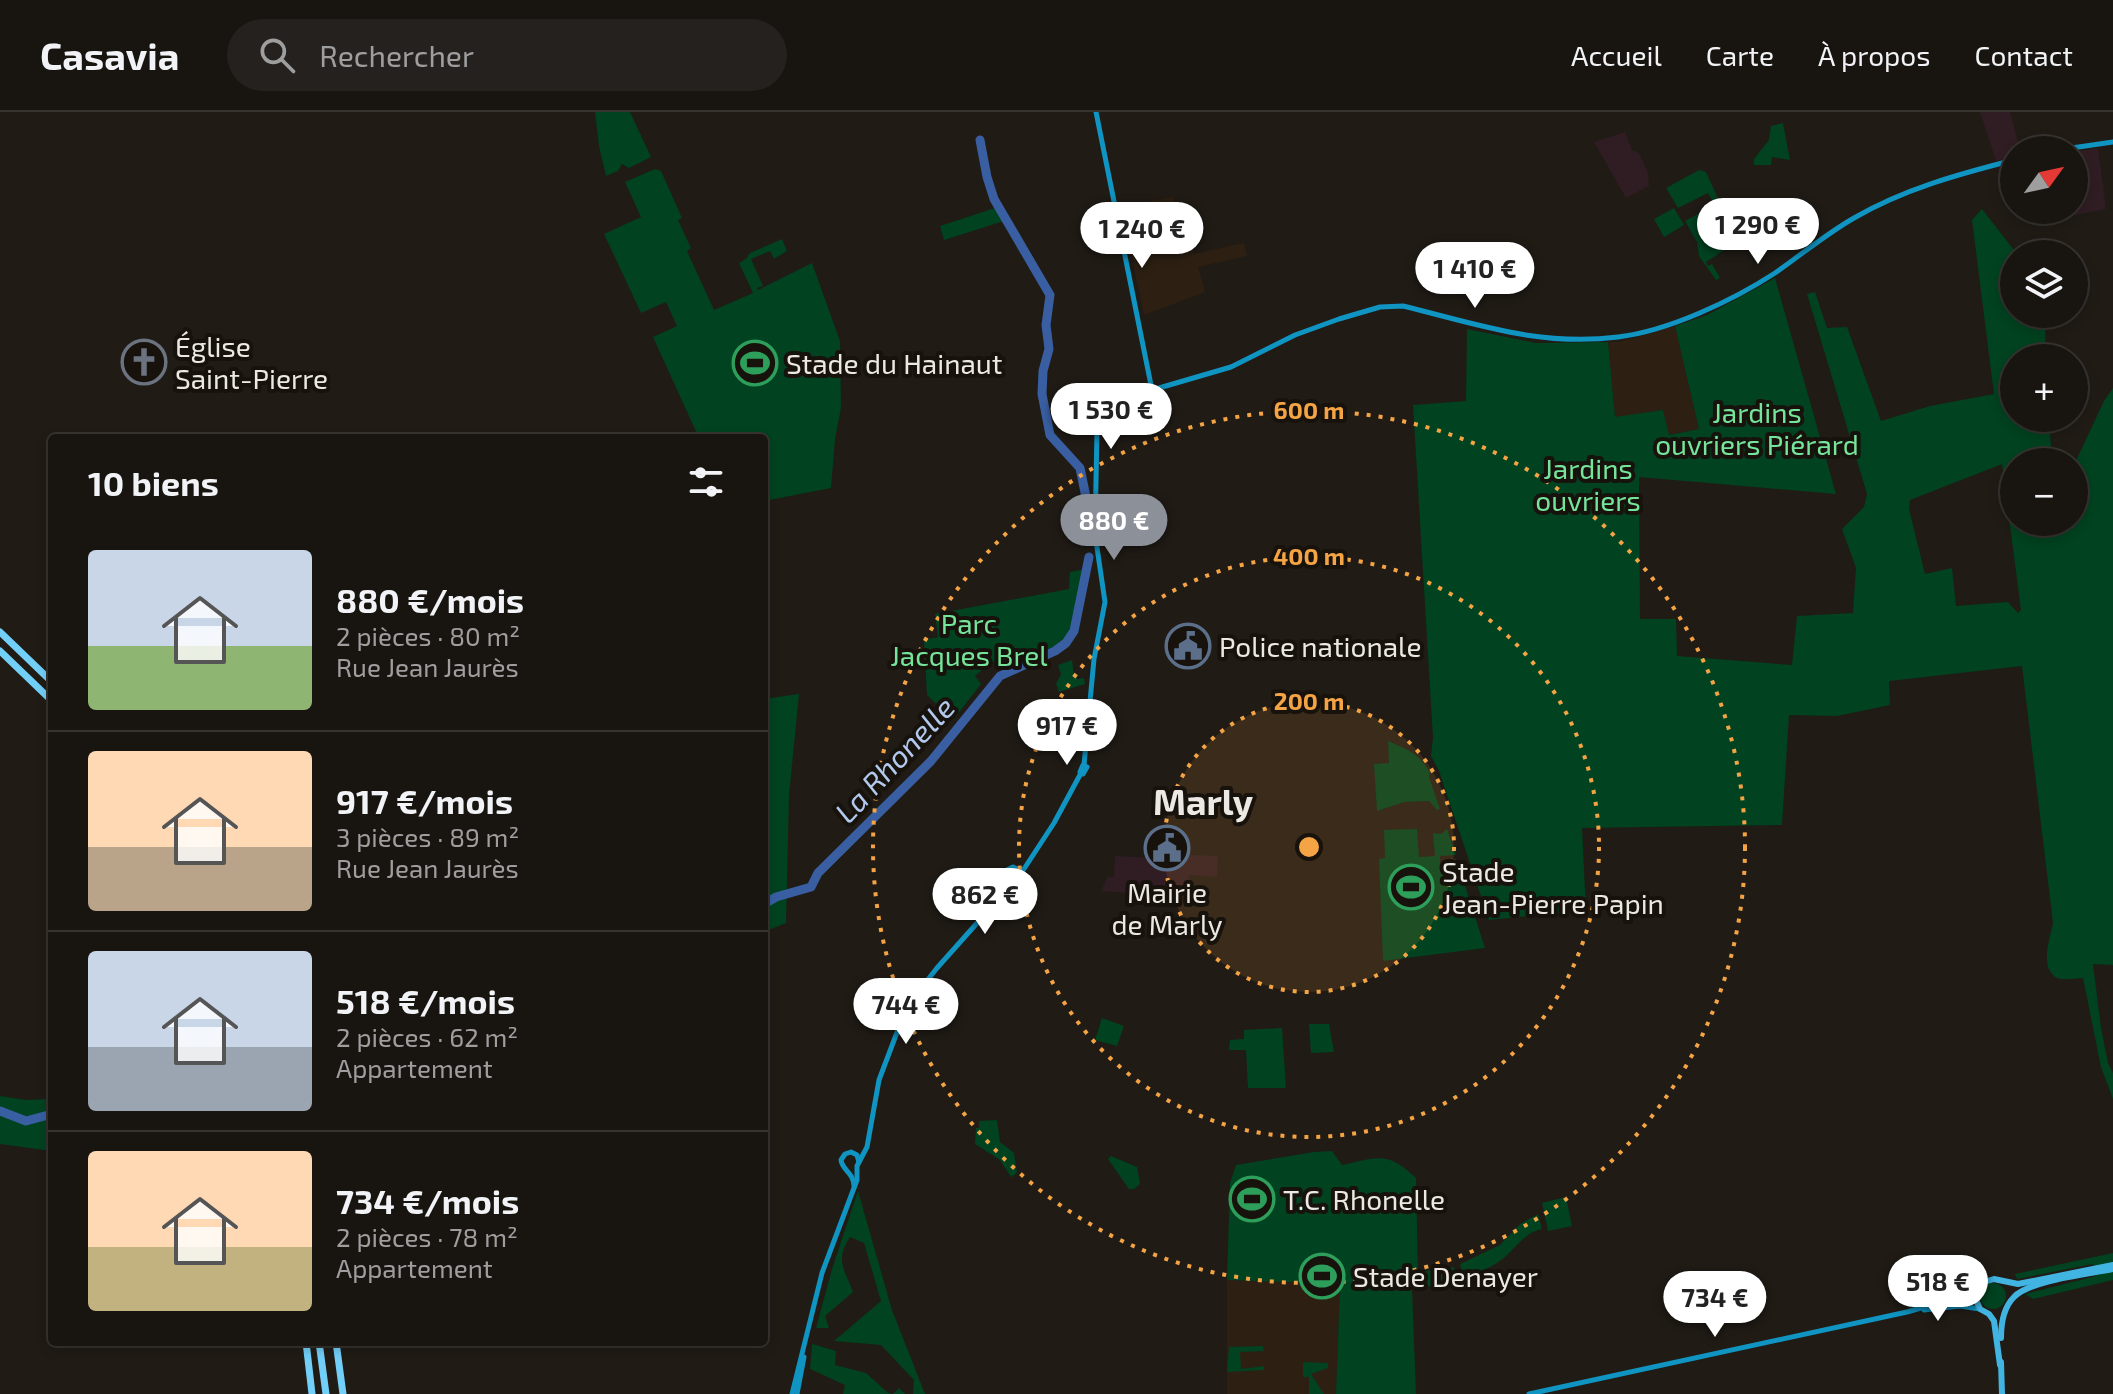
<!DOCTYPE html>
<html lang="fr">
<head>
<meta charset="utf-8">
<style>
	:root { --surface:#181410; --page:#25211e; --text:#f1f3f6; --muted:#9f9e9f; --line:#363330; --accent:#8c9099 }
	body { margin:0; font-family:"Exo 2",sans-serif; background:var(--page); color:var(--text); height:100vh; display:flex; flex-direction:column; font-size:30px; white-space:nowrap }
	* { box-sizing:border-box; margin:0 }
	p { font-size:26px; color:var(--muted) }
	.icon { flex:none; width:44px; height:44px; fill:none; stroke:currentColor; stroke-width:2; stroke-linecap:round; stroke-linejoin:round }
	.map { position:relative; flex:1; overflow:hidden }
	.sheet { position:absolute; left:48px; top:322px; width:720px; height:912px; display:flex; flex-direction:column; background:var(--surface); border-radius:8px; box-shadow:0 4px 12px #0003,0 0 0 2px var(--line) }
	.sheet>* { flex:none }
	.needle { width:52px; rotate:57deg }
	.fabs { position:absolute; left:2000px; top:24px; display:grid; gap:16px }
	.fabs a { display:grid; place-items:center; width:88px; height:88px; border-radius:50%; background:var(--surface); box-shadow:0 4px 12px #0003,0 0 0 2px var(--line); font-size:40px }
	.price { position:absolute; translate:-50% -68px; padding:0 18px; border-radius:28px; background:#fff; color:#222; font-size:26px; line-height:52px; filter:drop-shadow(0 2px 4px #0008) }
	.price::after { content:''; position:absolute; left:50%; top:48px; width:24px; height:18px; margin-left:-12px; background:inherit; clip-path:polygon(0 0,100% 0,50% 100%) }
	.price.selected { background:var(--accent); color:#fff }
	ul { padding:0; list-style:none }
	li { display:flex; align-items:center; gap:24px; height:200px; padding:0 40px }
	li+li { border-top:2px solid var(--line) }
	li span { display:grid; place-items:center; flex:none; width:224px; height:160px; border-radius:8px; color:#555 }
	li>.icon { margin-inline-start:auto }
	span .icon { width:96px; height:96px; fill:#fffc; stroke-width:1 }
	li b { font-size:34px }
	h2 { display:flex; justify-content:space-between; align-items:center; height:96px; padding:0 40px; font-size:34px }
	header { display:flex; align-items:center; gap:48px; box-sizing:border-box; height:112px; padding:0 40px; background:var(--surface); border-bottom:2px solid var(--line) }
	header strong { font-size:38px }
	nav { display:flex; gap:44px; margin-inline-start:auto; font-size:28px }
	.search { width:560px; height:72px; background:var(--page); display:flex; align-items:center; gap:20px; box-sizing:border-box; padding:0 28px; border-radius:44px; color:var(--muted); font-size:30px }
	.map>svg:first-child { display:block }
	.commercial { fill:#2d2013 }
	.education { fill:#2f1d23 }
	.green { fill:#014220; fill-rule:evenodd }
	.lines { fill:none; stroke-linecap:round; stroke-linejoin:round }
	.river { stroke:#395fa2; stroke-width:9 }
	.secondary { stroke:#1094c1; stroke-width:5 }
	.primary { stroke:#42b4e2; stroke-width:6 }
	.highway { stroke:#72cff8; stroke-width:7 }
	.ring { fill:none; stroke:#f4a444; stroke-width:4; stroke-dasharray:4 8 }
	.labels { text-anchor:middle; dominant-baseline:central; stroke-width:8; stroke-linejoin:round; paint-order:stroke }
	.poi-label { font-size:28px; fill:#ece9e4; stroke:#17120c; text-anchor:start }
	.park-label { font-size:28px; fill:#76e59c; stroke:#17120c }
	.water-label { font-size:30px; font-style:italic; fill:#b2c8ed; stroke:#17120c }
	.district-label { font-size:36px; font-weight:bold; fill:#ece9e4; stroke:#17120c }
	.centre { fill:#f4a444; stroke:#17120c; stroke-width:4 }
	.ring-label { font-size:24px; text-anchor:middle; font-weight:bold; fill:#f4a444; stroke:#17120c; stroke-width:8; stroke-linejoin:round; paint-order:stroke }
</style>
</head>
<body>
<header>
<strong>Casavia</strong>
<div class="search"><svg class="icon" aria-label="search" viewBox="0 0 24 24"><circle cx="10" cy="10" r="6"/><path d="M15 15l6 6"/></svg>Rechercher</div>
<nav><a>Accueil</a><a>Carte</a><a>À propos</a><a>Contact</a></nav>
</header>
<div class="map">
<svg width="2113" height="1282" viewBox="0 0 2113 1282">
	<rect width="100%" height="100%" fill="#201b15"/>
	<g class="commercial">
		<path d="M1173 85 1176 95 1184 93 1194 142 1244 131 1247 144 1198 155 1205 180 1144 203 1127 122 1157 114 1150 89Z"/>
		<path d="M1675 214 1699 317 1668 323 1663 298 1615 306 1608 230H1619Z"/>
		<path d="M1227 1168 1340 1172 1336 1282H1227Z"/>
	</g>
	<g class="education">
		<path d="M1980 0H2010L2020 38H2014V45L1996 49Z"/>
		<path d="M1625 20 1632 38 1639 41 1648 61 1649 74 1626 86 1594 30Z"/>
		<path d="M2098 36 2106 97 2049 108 2041 98H2074V40Z"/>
		<path d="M1177 742 1218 744 1217 765 1189 763 1188 786 1101 779 1108 765H1114L1115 744 1177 747Z"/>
	</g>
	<g class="green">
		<path d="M595 0H630L651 45 629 56 622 52 618 59 606 64 599 34Z"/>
		<path d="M1783 11 1790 48 1772 45 1771 53H1754V47L1769 28 1771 14Z"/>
		<path d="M655 57 661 59 682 106 678 108 691 136 687 139 714 198 753 181 739 151 746 147 750 141 782 127 787 139 774 147 770 139 751 147 763 174 757 176 758 178 812 151 840 229 841 296 835 327 831 376 764 389V326H699L653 225 677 214 666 190 641 201 604 122 641 105 625 70Z"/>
		<path d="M1699 58 1706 60 1729 111 1715 102 1710 103 1706 95 1713 90 1708 81 1678 96 1666 76Z"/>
		<path d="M995 96 1004 109 944 128 940 114Z"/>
		<path d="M1674 96 1684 113 1664 125 1654 107Z"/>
		<path d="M1982 97 2017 142H2014V202H2046L2045 246H2014V306H2049L2052 350H2014V410H2074V353L2104 289 2113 276V853L2093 852 2101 916 2108 951 2113 961V987L2101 955 2083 866C2075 866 2064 869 2057 866 2039 856 2050 826 2053 811L2022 554 1889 569 1890 593 1837 604 1789 603 1782 713 1582 716 1586 798 1489 808 1439 659 1431 644 1433 626 1413 293 1466 289 1467 217 1536 231 1608 230 1615 305 1663 298 1669 323 1699 317 1675 214 1707 203 1775 166 1836 382 1639 365 1640 507H1676L1677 544 1792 553 1797 504 1853 501 1856 456 1842 417 1864 395 1867 382 1807 182 1815 180 1827 216 1847 215 1881 309 1930 294 1994 282 1972 108ZM2002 352 2021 498 2018 501 2008 490 1956 494 1952 456 1925 462 1909 397 1910 388Z"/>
		<path d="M1703 99 1722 132 1726 130 1729 135 1706 150 1708 154 1712 152 1720 166 1716 168 1699 144 1697 130 1685 109Z"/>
		<path d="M1085 457C1078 488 1075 545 1031 545 1025 545 1018 542 1012 542 997 544 986 555 975 564L981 572 953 608 927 583 924 528 938 525 935 502 1069 477 1070 460Z"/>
		<path d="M1072 548 1074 564 1078 567 1084 566 1085 572 1059 580 1056 572 1061 562 1058 553Z"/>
		<path d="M799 582 789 683 786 811 764 820V637L770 598H766L764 587Z"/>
		<path d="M1388 629C1407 637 1420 642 1430 661L1429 665 1440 697 1437 698 1429 689 1404 690 1377 699 1374 652 1389 651Z"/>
		<path d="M1417 717 1419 745 1435 744 1433 721 1441 722 1447 717 1456 743 1440 744V752L1458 751 1485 836 1383 849 1379 747 1385 746 1384 718Z"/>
		<path d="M1102 906 1124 914 1117 934 1095 928Z"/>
		<path d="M1309 912H1329L1334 940 1311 941Z"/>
		<path d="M1282 916 1286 976H1248L1246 938H1229L1230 928 1244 927V918Z"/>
		<path d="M46 951H52V1039L0 1032V984L26 988 49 987Z"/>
		<path d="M997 1008 1000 1030 1014 1041 1017 1061 1011 1065 1000 1048 975 1032 976 1016H979V1009Z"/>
		<path d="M1332 1039 1342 1053C1378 1045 1388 1039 1416 1066L1418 1160 1454 1155 1457 1168 1418 1177 1412 1176 1416 1282H1336L1340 1172 1227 1168 1230 1071 1236 1053 1314 1040Z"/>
		<path d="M1111 1044 1137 1055 1140 1072 1134 1077H1129L1108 1047Z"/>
		<path d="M858 1079 892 1198 925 1282H913L914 1268 881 1233 834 1229 881 1189 864 1131 850 1125C835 1148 844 1156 853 1180L825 1204 829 1216H816L832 1157Z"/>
		<path d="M1566 1085 1572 1114 1548 1119 1542 1091Z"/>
		<path d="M1538 1102 1542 1117C1523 1121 1515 1138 1500 1149 1489 1157 1476 1161 1463 1165L1460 1152 1500 1133 1520 1112Z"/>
		<path d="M2113 1141V1168L2033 1187 2025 1182 2096 1164 2093 1152 2017 1167 2015 1162Z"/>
		<circle cx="1993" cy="1184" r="13"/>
		<path d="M812 1232 836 1239 835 1253 866 1261 888 1281 893 1282 899 1276 905 1282H843L845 1273 810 1257Z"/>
		<path d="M1263 1234 1264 1239 1240 1240 1241 1257 1264 1254V1258L1227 1260 1229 1235Z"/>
		<path d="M1303 1250 1328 1251V1256L1311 1262 1324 1282H1309V1265H1303Z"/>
	</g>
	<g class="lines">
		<g class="river">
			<path d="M980 28 987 65 994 87 1050 183 1046 213 1049 237 1043 259 1042 282 1050 323 1080 356 1087 390"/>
			<path d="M764 792 776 785 811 775 818 761 931 649 1000 564 1055 539 1066 531 1074 519 1089 445"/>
			<path d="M0 999 26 1009 52 1002"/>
		</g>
		<g class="secondary">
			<path d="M1096 0 1152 278"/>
			<path d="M2058 38 2113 30"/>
			<path d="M1083 653 1087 655 1083 662 1080 660Z"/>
			<path d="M1084 653 1094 547 1105 490 1095 422 1097 318 1101 309 1115 295 1135 283 1231 255 1295 223 1339 207 1380 195 1403 194C1477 212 1540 235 1618 225 1668 219 1732 189 1775 161 1801 143 1826 122 1854 106 1904 77 1959 62 2014 48"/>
			<path d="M1022 760 1054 711 1081 661"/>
			<path d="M854 1074C854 1061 842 1058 841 1048L845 1042 851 1040 857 1043 859 1050"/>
			<path d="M1924 1198 1960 1194 1980 1197"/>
			<path d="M792 1282 822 1161 857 1068V1054L867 1035 879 968 907 894 937 856 1011 773 1020 767 1021 759 1013 755 1007 758 1006 763 1008 768 1014 771"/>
			<path d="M797 1282 804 1245"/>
			<path d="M1529 1282 1907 1200 1963 1184 1977 1177"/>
		</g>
		<g class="primary">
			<path d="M2001 1226C2001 1211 2003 1196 2014 1185 2030 1168 2090 1162 2113 1157"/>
			<path d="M2001 1250 2002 1282"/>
			<path d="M2000 1253 1994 1209 1989 1202 1980 1197 1976 1188V1179L1981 1171 1994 1167 2018 1172 2113 1153"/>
		</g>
		<g class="highway">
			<path d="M0 520 52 570"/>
			<path d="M0 539 52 589"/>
			<path d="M306 1230 312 1282"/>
			<path d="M319 1230 326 1282"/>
			<path d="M336 1230 343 1282"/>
		</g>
	</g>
	<circle cx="1309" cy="735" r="145" fill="#f4a444" fill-opacity=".12"/>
	<g class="ring">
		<circle cx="1309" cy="735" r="145"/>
		<circle cx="1309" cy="735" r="290"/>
		<circle cx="1309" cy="735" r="436"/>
	</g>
	<defs>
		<g id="church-ring" transform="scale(2.3)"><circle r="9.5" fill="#17120c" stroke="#6b7280" stroke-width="1.5"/><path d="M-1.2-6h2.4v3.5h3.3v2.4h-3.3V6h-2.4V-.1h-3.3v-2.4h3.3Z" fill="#6b7280"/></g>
		<g id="stadium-ring" transform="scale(2.3)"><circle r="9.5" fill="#17120c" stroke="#2e9e5b" stroke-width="1.5"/><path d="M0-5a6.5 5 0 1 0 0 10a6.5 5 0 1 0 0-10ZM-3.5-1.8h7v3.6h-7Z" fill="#2e9e5b"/></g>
		<g id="civic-ring" transform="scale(2.3)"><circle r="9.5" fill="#17120c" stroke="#5c6f8a" stroke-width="1.5"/><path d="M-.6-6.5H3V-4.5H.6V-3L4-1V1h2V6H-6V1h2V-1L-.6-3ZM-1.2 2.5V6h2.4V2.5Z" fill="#5c6f8a"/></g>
	</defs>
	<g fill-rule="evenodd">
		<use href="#church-ring" x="144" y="250"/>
		<use href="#stadium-ring" x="755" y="251"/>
		<use href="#civic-ring" x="1188" y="534"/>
		<use href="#civic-ring" x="1167" y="736"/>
		<use href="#stadium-ring" x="1411" y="775"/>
		<use href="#stadium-ring" x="1252" y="1087"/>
		<use href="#stadium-ring" x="1322" y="1164"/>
	</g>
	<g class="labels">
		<g class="poi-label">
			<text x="175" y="234">Église<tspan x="175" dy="32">Saint-Pierre</tspan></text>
			<text x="786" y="251">Stade du Hainaut</text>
			<text x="1219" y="534">Police nationale</text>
			<text x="1442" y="759">Stade<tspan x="1442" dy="32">Jean-Pierre Papin</tspan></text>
			<text x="1167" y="780" text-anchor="middle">Mairie<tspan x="1167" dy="32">de Marly</tspan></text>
			<text x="1283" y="1087">T.C. Rhonelle</text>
			<text x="1353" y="1164">Stade Denayer</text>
		</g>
		<g class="park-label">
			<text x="1757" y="300">Jardins<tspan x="1757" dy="32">ouvriers Piérard</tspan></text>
			<text x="1588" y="356">Jardins<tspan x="1588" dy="32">ouvriers</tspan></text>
			<text x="969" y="511">Parc<tspan x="969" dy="32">Jacques Brel</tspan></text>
		</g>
		<g class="water-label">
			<text transform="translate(894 647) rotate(-47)">La Rhonelle</text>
		</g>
		<g class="district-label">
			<text x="1203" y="688">Marly</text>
		</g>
	</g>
	<circle cx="1309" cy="735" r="12" class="centre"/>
	<g class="ring-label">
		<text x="1309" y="307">600 m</text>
		<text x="1309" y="453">400 m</text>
		<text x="1309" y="598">200 m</text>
	</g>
</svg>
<div class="fabs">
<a><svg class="needle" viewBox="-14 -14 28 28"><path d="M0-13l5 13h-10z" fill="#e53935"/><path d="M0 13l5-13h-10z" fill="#9f9e9f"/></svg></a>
<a><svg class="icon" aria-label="layers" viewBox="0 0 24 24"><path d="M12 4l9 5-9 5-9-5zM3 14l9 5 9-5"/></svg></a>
<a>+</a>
<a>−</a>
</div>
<b class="price" style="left:1758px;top:154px">1 290 €</b>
<b class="price" style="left:1142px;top:158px">1 240 €</b>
<b class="price" style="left:1475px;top:198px">1 410 €</b>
<b class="price" style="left:1111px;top:339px">1 530 €</b>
<b class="price selected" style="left:1114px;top:450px">880 €</b>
<b class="price" style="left:1067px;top:655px">917 €</b>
<b class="price" style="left:985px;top:824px">862 €</b>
<b class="price" style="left:906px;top:934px">744 €</b>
<b class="price" style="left:1938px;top:1211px">518 €</b>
<b class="price" style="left:1715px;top:1227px">734 €</b>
<section class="sheet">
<h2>10 biens<svg class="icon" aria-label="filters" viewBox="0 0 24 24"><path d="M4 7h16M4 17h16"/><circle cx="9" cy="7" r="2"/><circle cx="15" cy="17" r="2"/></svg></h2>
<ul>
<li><span style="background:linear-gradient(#c9d6e8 60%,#8fb573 0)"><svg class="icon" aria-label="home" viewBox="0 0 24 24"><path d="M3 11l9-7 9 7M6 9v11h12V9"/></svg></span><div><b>880 €/mois</b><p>2 pièces · 80 m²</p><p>Rue Jean Jaurès</p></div></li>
<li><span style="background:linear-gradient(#ffd9b3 60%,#b9a48a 0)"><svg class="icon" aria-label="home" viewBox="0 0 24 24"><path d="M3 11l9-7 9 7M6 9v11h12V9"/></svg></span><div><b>917 €/mois</b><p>3 pièces · 89 m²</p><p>Rue Jean Jaurès</p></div></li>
<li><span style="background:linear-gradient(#c9d6e8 60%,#9aa5b1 0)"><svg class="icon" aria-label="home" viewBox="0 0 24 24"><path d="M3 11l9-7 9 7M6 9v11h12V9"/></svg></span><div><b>518 €/mois</b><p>2 pièces · 62 m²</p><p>Appartement</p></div></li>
<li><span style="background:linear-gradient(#ffd9b3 60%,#c2b280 0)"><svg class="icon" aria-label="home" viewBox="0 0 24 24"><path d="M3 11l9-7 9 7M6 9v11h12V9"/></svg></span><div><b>734 €/mois</b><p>2 pièces · 78 m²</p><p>Appartement</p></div></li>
</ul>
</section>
</div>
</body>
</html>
